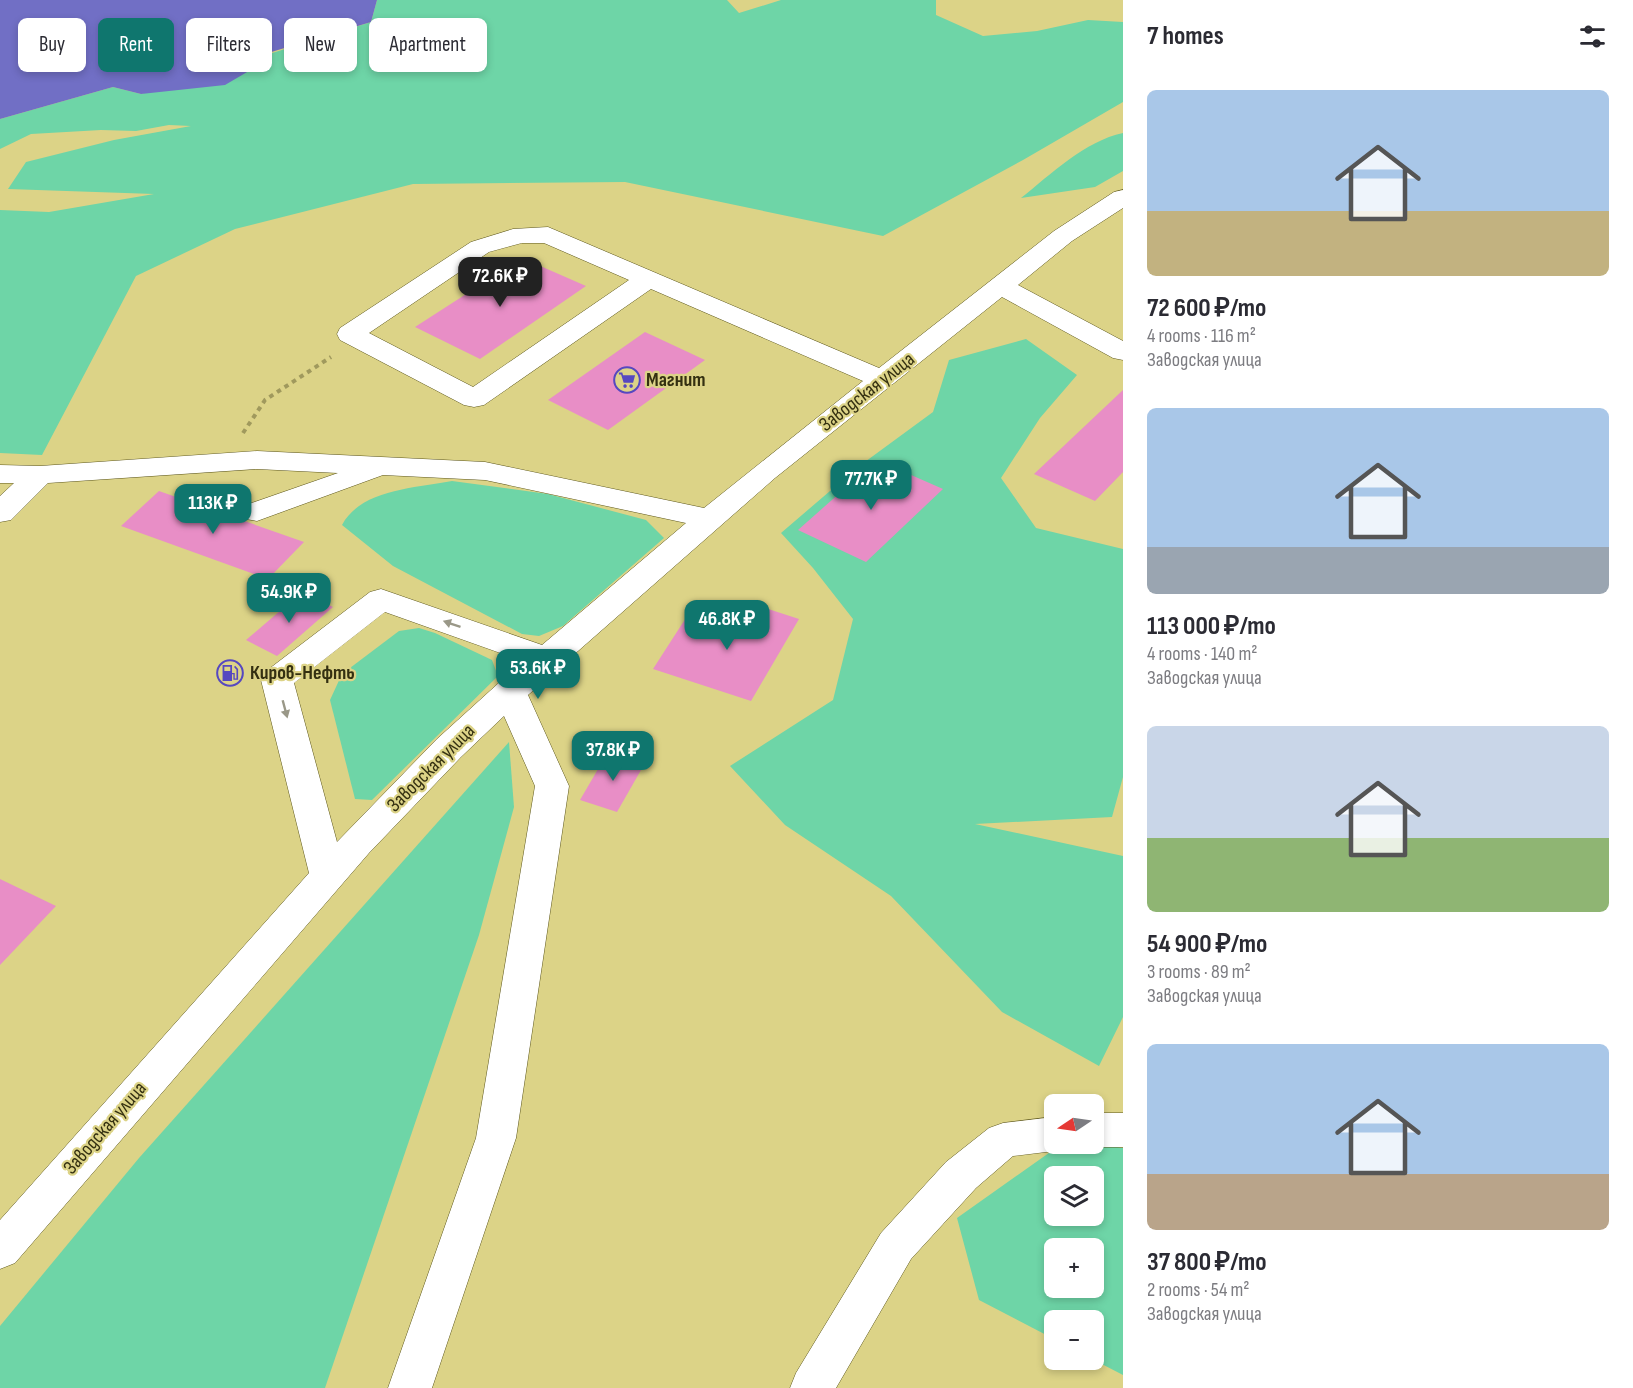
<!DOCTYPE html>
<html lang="en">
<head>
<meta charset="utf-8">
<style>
	:root { --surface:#fff; --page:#f2f2f3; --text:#2b2b33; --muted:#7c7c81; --accent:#0f766e }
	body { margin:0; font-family:"Sofia Sans Condensed",sans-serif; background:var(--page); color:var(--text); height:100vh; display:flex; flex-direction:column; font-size:22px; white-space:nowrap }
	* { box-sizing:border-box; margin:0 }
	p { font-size:20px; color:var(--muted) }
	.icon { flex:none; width:33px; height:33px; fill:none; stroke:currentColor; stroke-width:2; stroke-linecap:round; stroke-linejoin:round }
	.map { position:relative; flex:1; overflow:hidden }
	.panel { display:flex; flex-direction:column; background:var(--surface); width:510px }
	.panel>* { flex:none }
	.top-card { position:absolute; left:18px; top:18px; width:570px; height:54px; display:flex; gap:12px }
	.needle { width:39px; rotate:257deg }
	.controls { position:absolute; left:1044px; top:1094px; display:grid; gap:12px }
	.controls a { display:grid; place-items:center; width:60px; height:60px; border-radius:9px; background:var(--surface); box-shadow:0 3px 9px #0003; font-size:30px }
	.price { position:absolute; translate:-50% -51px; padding:0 14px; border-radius:12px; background:var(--accent); color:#fff; font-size:20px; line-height:39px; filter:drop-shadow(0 2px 3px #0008) }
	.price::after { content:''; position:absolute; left:50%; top:36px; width:18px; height:14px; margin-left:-9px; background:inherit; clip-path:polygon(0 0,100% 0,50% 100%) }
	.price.selected { background:#222; color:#fff }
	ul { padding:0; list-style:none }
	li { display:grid; align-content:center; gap:12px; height:318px; padding:0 24px }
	li span { display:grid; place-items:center; height:186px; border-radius:9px; color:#555 }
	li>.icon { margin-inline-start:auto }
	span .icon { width:108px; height:108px; fill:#fffc; stroke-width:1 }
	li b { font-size:26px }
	h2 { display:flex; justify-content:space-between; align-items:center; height:72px; padding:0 24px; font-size:26px }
	.pill { padding:0 21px; border-radius:9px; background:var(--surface); box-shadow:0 3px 9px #0003; font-size:21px; line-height:54px }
	.pill.selected { background:var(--accent); color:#fff }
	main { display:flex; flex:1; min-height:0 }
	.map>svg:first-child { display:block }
	.green { fill:#6ed5a7; fill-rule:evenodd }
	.water { fill:#716fc5 }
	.building { fill:#e88ec6 }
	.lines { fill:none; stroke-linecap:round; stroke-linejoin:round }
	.minor-casing { stroke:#5d571d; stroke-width:1 }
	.path { stroke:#a0995d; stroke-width:4; stroke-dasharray:4.5 4.5; stroke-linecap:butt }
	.minor { fill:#fff; fill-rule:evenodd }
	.oneway { fill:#9a9888 }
	.labels { text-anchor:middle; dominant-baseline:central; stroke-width:4.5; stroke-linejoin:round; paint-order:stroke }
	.poi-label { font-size:20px; font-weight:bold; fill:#343011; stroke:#dcd387; text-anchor:start }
	.street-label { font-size:20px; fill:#343011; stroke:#dcd387 }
</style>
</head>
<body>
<main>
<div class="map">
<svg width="1123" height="1388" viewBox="0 0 1123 1388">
	<rect width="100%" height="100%" fill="#dcd387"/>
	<g class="green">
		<path d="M377 0H727L739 13 781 0H936V15L983 36 1037 31 1088 20 1123 22V102L1023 160 883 236 625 182 413 184 235 229 136 276 42 455 0 453V210L49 212 154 194 8 189 26 162 114 140 191 126 169 125 136 131 101 130 31 134 0 149V119L113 87 141 94 371 22Z"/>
		<path d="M1123 133V171L1095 187 1021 198C1051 174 1085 141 1123 133Z"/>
		<path d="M1026 339 1077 375 1040 418 1001 478 1036 528 1123 549V777L1112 817 975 824 1123 856V1017L1099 1066 1002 1012 891 896 785 825 730 766 833 700 853 619 813 568 781 533 858 467 933 412 949 360Z"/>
		<path d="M452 481 548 494 646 520 664 538 563 626 539 636 522 634 393 566 342 525C361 489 416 488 452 481Z"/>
		<path d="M419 628 435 633 492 660 498 676 372 800 355 799 330 700 342 674 399 631Z"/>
		<path d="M509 742 514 807 479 935 325 1388H0V1326L139 1158Z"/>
		<path d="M1063 1143H1094L1123 1148V1375L1092 1359 1094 1320H1054V1339L979 1300 957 1218ZM1054 1176H1094V1215H1054ZM1054 1248H1094V1287H1054Z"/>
	</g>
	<path class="water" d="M0 0H377L371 22 258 56 254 68 225 85 141 94 113 87 0 119Z"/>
	<g class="building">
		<path d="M522 258 586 286 480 359 415 327Z"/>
		<path d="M645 332 705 360 608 430 548 400Z"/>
		<path d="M1123 390V472L1095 501 1034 474Z"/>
		<path d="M877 460 943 489 866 562 798 530Z"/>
		<path d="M159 491 304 542 268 579 121 526Z"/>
		<path d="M302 592 333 607 277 656 246 640Z"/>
		<path d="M759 606 799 619 751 701 653 669 691 610 747 628Z"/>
		<path d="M608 752 645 763 617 812 580 800Z"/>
		<path d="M0 879 56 906 0 965Z"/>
	</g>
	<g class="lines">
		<g class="minor-casing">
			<g id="minor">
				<path d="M1123 190V208L1072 241 1018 285 1123 341V360L1113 358 1002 297 775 478 528 695 569 786 516 1138 432 1388H388L476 1138 535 786 504 716 461 757 369 853 15 1263 0 1269V1220L309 873 261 680 265 672 370 592 381 589 542 645 686 523 485 480 383 475 257 521 246 519 242 512 246 505 338 473 257 469 48 483 11 520 0 522V496L14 483H0V465L40 466 257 451 485 462 704 508 863 381 651 289 484 405 474 407 464 405 340 340 337 334 340 328 471 242 513 229 548 227 879 368 1054 231 1114 192ZM522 243H544L629 280 473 387 369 333 489 252ZM385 612 523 661 437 739 337 842 294 683Z"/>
				<path d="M1094 1113H1123V1147H1094L1082 1143H1094Z"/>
				<path d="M1054 1117V1143H1070L1068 1146 1054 1151 1013 1156 976 1188 911 1259 836 1388H790L796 1373 881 1233 946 1162 989 1128 1003 1123Z"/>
			</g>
		</g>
		<path class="path" d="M243 433 265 400 331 357"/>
		<use href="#minor" class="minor"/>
	</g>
	<defs><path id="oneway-solid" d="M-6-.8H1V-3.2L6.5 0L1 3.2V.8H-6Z" transform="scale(1.5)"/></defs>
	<g class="oneway">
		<use href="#oneway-solid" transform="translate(452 624) rotate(-161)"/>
		<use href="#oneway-solid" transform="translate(285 709) rotate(75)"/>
	</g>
	<defs>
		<g id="supermarket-ring" transform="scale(1.35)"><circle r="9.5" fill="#dcd387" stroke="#5648c0" stroke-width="1.5"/><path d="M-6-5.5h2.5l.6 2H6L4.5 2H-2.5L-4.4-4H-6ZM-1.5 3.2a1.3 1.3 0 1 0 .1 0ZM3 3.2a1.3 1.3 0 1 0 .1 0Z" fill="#5648c0"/></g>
		<g id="fuel-ring" transform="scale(1.35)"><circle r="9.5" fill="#dcd387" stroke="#5648c0" stroke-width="1.5"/><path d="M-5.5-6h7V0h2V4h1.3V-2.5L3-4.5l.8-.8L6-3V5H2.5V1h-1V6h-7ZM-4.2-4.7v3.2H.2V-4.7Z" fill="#5648c0"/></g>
	</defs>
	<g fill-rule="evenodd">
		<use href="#supermarket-ring" x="627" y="380"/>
		<use href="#fuel-ring" x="230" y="673"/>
	</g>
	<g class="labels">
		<g class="poi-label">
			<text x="646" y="380">Магнит</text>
			<text x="250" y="673">Киров-Нефть</text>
		</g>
		<g class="street-label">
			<text transform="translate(867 392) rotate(-38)">Заводская улица</text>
			<text transform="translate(431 768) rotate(-45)">Заводская улица</text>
			<text transform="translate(105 1128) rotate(-49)">Заводская улица</text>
		</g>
	</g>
</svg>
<div class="controls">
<a><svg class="needle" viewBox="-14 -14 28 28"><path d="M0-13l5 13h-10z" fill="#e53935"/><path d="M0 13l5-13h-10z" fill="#7c7c81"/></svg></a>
<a><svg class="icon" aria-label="layers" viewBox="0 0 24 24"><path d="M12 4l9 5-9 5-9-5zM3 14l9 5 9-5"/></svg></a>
<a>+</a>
<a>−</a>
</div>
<b class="price selected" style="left:500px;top:308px">72.6K ₽</b>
<b class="price" style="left:871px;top:511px">77.7K ₽</b>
<b class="price" style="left:213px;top:535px">113K ₽</b>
<b class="price" style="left:289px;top:624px">54.9K ₽</b>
<b class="price" style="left:727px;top:651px">46.8K ₽</b>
<b class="price" style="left:538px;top:700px">53.6K ₽</b>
<b class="price" style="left:613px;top:782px">37.8K ₽</b>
<div class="top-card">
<a class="pill">Buy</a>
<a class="pill selected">Rent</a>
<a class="pill">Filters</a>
<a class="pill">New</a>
<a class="pill">Apartment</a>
</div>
</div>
<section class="panel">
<h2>7 homes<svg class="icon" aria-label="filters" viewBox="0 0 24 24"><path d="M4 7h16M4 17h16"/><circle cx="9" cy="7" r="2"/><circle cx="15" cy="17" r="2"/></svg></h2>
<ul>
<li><span style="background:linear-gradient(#a9c7e8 65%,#c2b280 0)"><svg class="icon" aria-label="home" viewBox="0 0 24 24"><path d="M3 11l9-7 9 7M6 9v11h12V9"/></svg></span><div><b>72 600 ₽/mo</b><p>4 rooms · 116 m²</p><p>Заводская улица</p></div></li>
<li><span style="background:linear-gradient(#a9c7e8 75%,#9aa5b1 0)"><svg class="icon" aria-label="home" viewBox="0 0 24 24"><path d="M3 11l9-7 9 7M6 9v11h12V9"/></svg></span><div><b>113 000 ₽/mo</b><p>4 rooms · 140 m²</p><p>Заводская улица</p></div></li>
<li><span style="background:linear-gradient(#c9d6e8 60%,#8fb573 0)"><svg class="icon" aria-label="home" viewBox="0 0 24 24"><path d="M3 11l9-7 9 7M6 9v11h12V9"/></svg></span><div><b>54 900 ₽/mo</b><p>3 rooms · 89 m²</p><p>Заводская улица</p></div></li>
<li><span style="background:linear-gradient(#a9c7e8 70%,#b9a48a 0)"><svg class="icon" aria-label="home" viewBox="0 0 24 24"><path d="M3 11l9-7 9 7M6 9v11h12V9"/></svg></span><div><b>37 800 ₽/mo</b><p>2 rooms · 54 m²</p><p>Заводская улица</p></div></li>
</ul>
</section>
</main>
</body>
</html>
